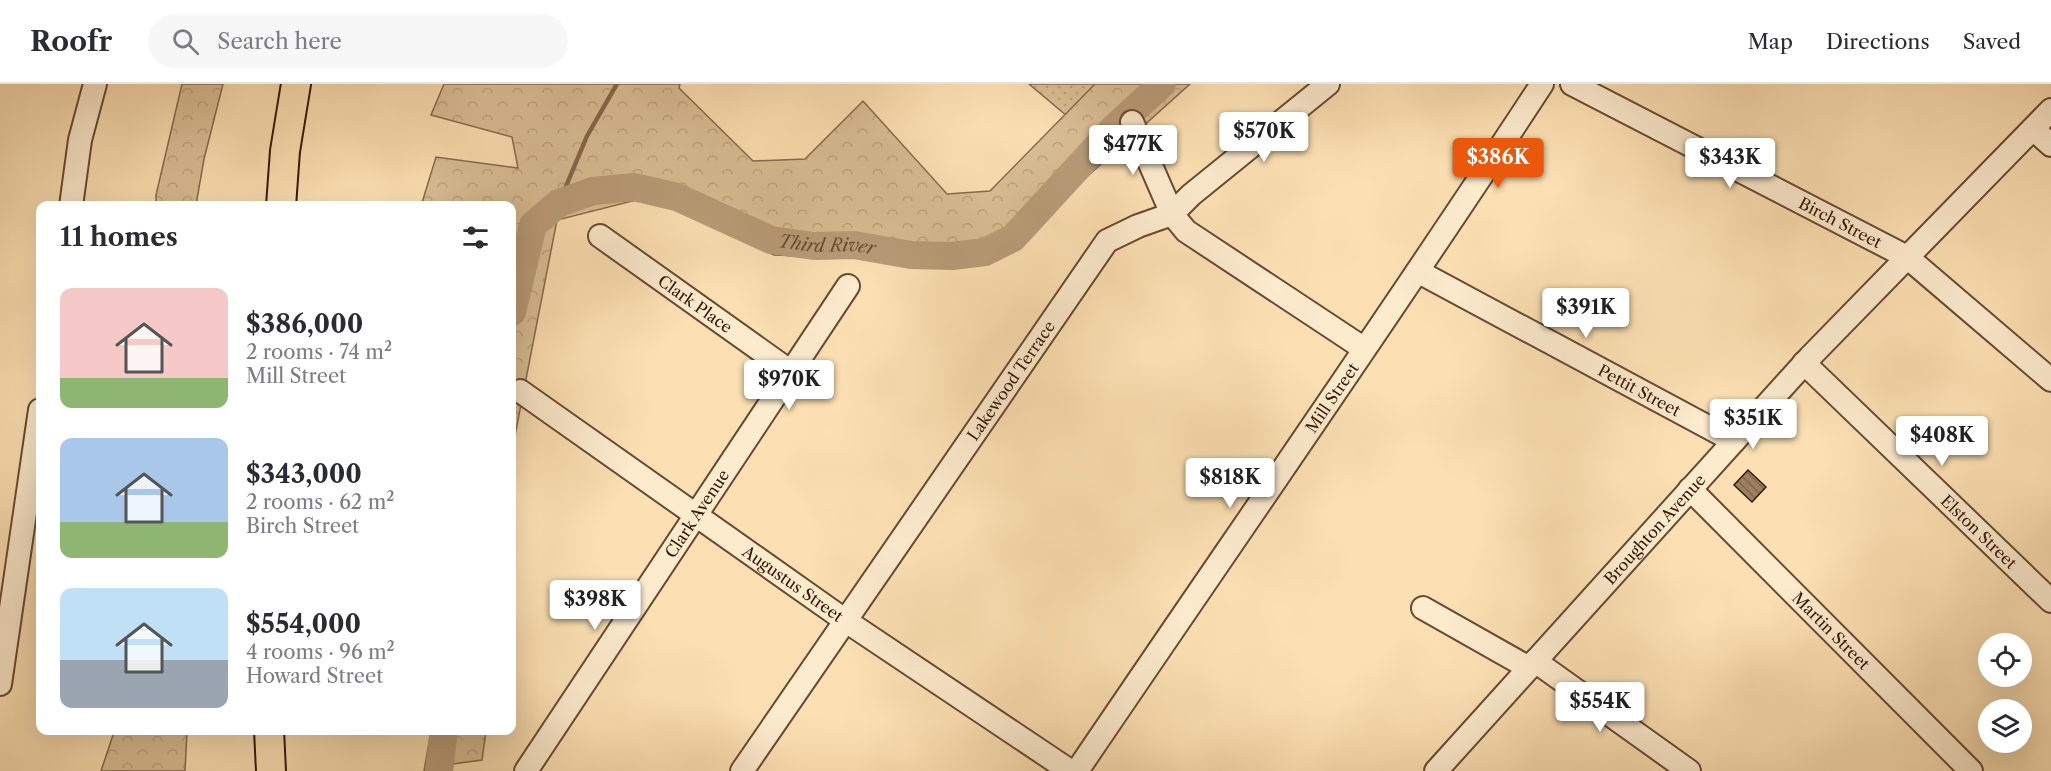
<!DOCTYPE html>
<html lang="en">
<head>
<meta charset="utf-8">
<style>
	:root { --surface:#fff; --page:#f7f7f7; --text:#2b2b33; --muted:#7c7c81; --line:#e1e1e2; --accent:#ea580c }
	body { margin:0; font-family:"Libre Caslon Text",serif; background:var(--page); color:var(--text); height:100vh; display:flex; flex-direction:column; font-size:22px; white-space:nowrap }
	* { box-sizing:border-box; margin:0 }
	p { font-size:20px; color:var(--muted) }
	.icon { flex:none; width:33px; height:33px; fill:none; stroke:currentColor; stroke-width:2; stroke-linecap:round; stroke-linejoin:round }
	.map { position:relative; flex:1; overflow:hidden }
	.details { position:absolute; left:36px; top:117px; width:480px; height:534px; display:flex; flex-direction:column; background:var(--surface); border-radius:12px; box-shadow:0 6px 24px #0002 }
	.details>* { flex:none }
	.controls { position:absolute; left:1978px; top:549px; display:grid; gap:12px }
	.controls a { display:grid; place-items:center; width:54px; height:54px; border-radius:50%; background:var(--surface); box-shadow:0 6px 24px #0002; font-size:30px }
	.price { position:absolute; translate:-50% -51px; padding:0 14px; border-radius:6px; background:#fff; color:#222; font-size:20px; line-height:39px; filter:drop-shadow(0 2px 3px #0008) }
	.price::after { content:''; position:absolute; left:50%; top:36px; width:18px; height:14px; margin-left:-9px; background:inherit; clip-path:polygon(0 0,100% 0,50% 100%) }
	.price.current { background:var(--accent); color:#fff }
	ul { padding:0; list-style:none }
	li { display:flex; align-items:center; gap:18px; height:150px; padding:0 24px }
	li span { display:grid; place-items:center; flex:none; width:168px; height:120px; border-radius:12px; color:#555 }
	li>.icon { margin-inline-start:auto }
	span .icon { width:72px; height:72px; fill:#fffc; stroke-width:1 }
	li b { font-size:26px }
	h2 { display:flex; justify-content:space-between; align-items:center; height:72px; padding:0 24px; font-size:26px }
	header { display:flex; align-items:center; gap:36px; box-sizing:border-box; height:84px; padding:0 30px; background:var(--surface); border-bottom:2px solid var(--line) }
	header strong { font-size:28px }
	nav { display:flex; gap:33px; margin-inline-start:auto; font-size:21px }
	.search { width:420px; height:54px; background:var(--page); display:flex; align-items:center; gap:15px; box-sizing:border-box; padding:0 21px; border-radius:33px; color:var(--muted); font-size:22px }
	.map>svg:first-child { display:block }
	.grass { fill:url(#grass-dots); stroke:#886a4c; stroke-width:1.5 }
	.forest { fill:url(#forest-crowns); stroke:#886a4c; stroke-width:1.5 }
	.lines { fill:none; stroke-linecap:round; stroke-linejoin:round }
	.stream { stroke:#85674a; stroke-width:4.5 }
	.river { stroke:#b99c78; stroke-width:28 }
	.building { fill:url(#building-back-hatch); stroke:#361704; stroke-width:1.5 }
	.minor-casing { stroke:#684930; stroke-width:26 }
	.major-casing { stroke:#361704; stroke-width:32 }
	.minor { stroke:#fdebce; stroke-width:22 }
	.major { stroke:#fce0b3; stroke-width:28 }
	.labels { text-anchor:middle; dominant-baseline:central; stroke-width:4.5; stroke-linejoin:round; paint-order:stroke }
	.street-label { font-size:16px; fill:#361704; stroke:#fdebce }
	.water-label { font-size:18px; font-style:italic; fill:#6a4c32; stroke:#fdebce }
</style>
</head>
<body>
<header>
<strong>Roofr</strong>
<div class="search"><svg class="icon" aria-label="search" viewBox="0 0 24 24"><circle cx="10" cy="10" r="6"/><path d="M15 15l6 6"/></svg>Search here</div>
<nav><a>Map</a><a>Directions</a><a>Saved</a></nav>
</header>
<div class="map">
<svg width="2051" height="687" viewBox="0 0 2051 687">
	<defs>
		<pattern id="grass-dots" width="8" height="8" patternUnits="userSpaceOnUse" patternTransform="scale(1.5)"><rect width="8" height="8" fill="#dabe95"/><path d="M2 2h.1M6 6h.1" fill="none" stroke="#bca37f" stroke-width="1.8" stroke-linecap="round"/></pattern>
		<pattern id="forest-crowns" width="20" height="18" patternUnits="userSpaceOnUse" patternTransform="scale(1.5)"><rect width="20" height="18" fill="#dabe95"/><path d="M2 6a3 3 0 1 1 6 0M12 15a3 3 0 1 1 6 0" fill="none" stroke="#bca37f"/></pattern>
		<pattern id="building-back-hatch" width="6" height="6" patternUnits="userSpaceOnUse" patternTransform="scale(1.5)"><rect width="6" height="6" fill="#9d805f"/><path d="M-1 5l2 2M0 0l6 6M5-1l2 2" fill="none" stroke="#81684c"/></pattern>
	</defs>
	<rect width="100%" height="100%" fill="#fce0b3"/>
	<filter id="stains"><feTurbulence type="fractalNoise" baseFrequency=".00333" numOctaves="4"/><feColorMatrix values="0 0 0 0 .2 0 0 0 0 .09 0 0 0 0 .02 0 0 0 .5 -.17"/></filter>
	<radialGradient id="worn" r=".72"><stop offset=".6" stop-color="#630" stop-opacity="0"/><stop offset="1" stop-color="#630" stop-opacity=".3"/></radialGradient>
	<path class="grass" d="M1029 0H1124L1080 43Z"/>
	<g class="forest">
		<path d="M182 0H223L204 75 196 121H156V111Z"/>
		<path d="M444 0H680L679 4 753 77 805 75 863 17 947 110 990 107 1095 0H1190L991 179 774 171 648 113 557 136 512 367V122H421L436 73 518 84 512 53 431 31Z"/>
		<path d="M111 647H187L185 687H101L114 648Z"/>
		<path d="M431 647H486L482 676 453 680 452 687H424Z"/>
	</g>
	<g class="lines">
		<path class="stream" d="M559 119 587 52 617 0"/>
		<g class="river">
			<path id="s1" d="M512 228 533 141 559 119 593 107 634 103 677 113 771 156 814 162 854 161 911 171 952 172 985 168 1013 154 1115 43 1162 0"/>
			<path d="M439 687 444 646"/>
		</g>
	</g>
	<path class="building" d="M1748 386 1766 403 1752 418 1734 401Z"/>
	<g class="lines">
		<g class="minor-casing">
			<g id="minor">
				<path id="s2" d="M1572 0 1907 173 2051 296"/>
				<path d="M1132 38 1172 130 1191 111 1328 0"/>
				<path d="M2033 45 2051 61"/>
				<path d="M71 122 80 56 95 0"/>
				<path id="s3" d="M600 152 791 288"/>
				<path id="s4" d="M1419 188 1734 357"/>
				<path id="s5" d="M1804 279 2051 517"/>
				<path id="s6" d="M520 307 846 537 1070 687"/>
				<path id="s7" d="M1690 405 1971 687"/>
				<path d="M1423 524 1529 584"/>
				<path d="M1535 577 1689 687"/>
				<path d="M0 600 40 326"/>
				<path id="s8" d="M526 687 848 202"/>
				<path id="s9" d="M742 687 1107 157 1138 142 1172 130 1186 147 1363 264"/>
				<path id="s10" d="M1077 687C1232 458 1391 231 1542 0"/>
				<path id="s11" d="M1436 687 1810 273 2051 26"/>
			</g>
		</g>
		<g class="major-casing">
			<g id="major">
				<path d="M281 122 285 67 296 0"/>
				<path d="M269 646 271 687"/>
			</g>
		</g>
		<use href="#minor" class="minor"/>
		<use href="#major" class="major"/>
	</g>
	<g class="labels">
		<g class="street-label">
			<text stroke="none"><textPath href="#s2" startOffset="302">Birch Street</textPath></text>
			<text stroke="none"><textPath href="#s3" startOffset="117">Clark Place</textPath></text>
			<text stroke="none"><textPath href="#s9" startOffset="474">Lakewood Terrace</textPath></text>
			<text stroke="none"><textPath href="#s4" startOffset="250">Pettit Street</textPath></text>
			<text stroke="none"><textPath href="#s10" startOffset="452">Mill Street</textPath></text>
			<text stroke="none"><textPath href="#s8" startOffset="309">Clark Avenue</textPath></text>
			<text stroke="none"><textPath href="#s11" startOffset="326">Broughton Avenue</textPath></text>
			<text stroke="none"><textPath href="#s5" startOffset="243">Elston Street</textPath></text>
			<text stroke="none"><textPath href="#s6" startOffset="334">Augustus Street</textPath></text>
			<text stroke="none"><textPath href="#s7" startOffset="200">Martin Street</textPath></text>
		</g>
		<g class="water-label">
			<text stroke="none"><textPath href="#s1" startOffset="405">Third River</textPath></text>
		</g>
	</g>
	<rect width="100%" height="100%" filter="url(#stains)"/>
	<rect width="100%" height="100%" fill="url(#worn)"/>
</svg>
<div class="controls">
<a><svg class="icon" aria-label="locate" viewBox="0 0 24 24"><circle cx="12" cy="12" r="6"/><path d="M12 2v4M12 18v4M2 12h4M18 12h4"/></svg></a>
<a><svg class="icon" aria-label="layers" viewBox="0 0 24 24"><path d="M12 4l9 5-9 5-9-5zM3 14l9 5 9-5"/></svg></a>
</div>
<b class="price" style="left:1264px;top:79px">$570K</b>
<b class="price" style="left:1133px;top:92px">$477K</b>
<b class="price current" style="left:1498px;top:105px">$386K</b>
<b class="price" style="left:1730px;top:105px">$343K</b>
<b class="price" style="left:1586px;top:255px">$391K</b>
<b class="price" style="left:789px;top:327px">$970K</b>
<b class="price" style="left:1753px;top:366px">$351K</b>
<b class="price" style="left:1942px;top:383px">$408K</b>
<b class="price" style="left:1230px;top:425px">$818K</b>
<b class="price" style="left:595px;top:547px">$398K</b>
<b class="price" style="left:1600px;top:649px">$554K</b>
<section class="details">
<h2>11 homes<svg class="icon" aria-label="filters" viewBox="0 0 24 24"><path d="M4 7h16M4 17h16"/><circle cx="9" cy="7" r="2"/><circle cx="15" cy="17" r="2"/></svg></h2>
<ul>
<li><span style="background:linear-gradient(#f6c9c9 75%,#8fb573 0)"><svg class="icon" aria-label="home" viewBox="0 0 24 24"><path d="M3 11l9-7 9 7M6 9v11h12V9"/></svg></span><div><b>$386,000</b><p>2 rooms · 74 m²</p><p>Mill Street</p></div></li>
<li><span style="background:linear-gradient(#a9c7e8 70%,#8fb573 0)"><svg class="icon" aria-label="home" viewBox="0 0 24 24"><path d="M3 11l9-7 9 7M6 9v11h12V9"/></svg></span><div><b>$343,000</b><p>2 rooms · 62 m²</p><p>Birch Street</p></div></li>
<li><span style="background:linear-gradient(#bfe0f5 60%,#9aa5b1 0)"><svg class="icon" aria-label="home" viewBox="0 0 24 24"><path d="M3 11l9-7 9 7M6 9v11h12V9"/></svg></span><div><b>$554,000</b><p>4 rooms · 96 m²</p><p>Howard Street</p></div></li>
</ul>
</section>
</div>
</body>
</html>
